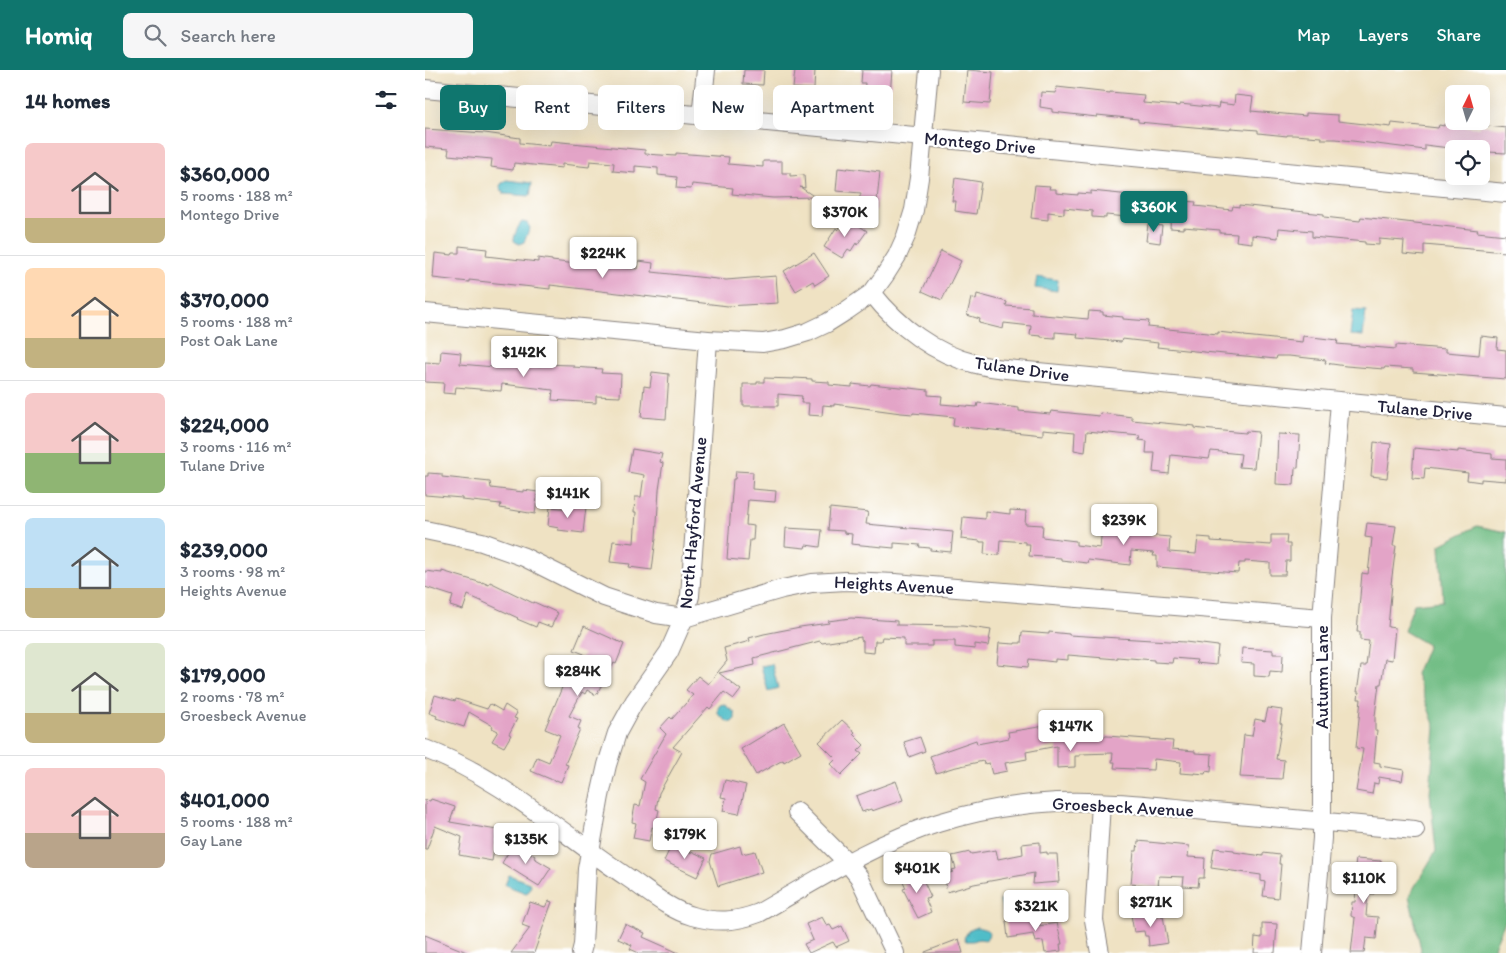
<!DOCTYPE html>
<html lang="en">
<head>
<meta charset="utf-8">
<style>
	:root { --surface:#fff; --page:#f6f6f7; --text:#1f2937; --muted:#747a83; --line:#e0e1e3; --accent:#0f766e }
	body { margin:0; font-family:Itim,sans-serif; background:var(--page); color:var(--text); height:100vh; display:flex; flex-direction:column; font-size:19px; white-space:nowrap }
	* { box-sizing:border-box; margin:0 }
	p { font-size:16px; color:var(--muted) }
	.icon { flex:none; width:28px; height:28px; fill:none; stroke:currentColor; stroke-width:2; stroke-linecap:round; stroke-linejoin:round }
	.map { position:relative; flex:1; overflow:hidden }
	.drawer { display:flex; flex-direction:column; background:var(--surface); width:425px }
	.drawer>* { flex:none }
	.hud { position:absolute; left:15px; top:15px; width:475px; height:45px; display:flex; gap:10px }
	.needle { width:32px; rotate:5deg }
	.buttons { position:absolute; left:1020px; top:15px; display:grid; gap:10px }
	.buttons a { display:grid; place-items:center; width:45px; height:45px; border-radius:8px; background:var(--surface); box-shadow:0 5px 20px #0002; font-size:25px }
	.price { position:absolute; translate:-50% -42px; padding:0 11px; border-radius:5px; background:#fff; color:#222; font-size:16px; line-height:32px; filter:drop-shadow(0 1px 2px #0008) }
	.price::after { content:''; position:absolute; left:50%; top:30px; width:15px; height:11px; margin-left:-8px; background:inherit; clip-path:polygon(0 0,100% 0,50% 100%) }
	.price.selected { background:var(--accent); color:#fff }
	ul { padding:0; list-style:none }
	li { display:flex; align-items:center; gap:15px; height:125px; padding:0 25px }
	li+li { border-top:1px solid var(--line) }
	li span { display:grid; place-items:center; flex:none; width:140px; height:100px; border-radius:8px; color:#555 }
	li>.icon { margin-inline-start:auto }
	span .icon { width:60px; height:60px; fill:#fffc; stroke-width:1 }
	li b { font-size:21px }
	h2 { display:flex; justify-content:space-between; align-items:center; height:60px; padding:0 25px; font-size:21px }
	.tag { padding:0 18px; border-radius:8px; background:var(--surface); box-shadow:0 5px 20px #0002; font-size:18px; line-height:45px }
	.tag.selected { background:var(--accent); color:#fff }
	header { display:flex; align-items:center; gap:30px; box-sizing:border-box; height:70px; padding:0 25px; background:var(--accent); color:#fff }
	header strong { font-size:24px }
	nav { display:flex; gap:28px; margin-inline-start:auto; font-size:18px }
	.search { width:350px; height:45px; background:var(--page); display:flex; align-items:center; gap:12px; box-sizing:border-box; padding:0 18px; border-radius:8px; color:var(--muted); font-size:19px }
	main { display:flex; flex:1; min-height:0 }
	.map>svg:first-child { display:block }
	.forest { fill:#72bd85; stroke:#4a7060 }
	.water { fill:#50bdc8; stroke:#397082 }
	.building { fill:#e3a4c7 }
	.lines { fill:none; stroke-linecap:round; stroke-linejoin:round }
	.minor-casing { stroke:#88827f; stroke-width:20 }
	.minor { stroke:#fff; stroke-width:18 }
	.labels { text-anchor:middle; dominant-baseline:central; stroke-width:4.5; stroke-linejoin:round; paint-order:stroke }
	.street-label { font-size:18px; fill:#22223b; stroke:#fff }
</style>
</head>
<body>
<header>
<strong>Homiq</strong>
<div class="search"><svg class="icon" aria-label="search" viewBox="0 0 24 24"><circle cx="10" cy="10" r="6"/><path d="M15 15l6 6"/></svg>Search here</div>
<nav><a>Map</a><a>Layers</a><a>Share</a></nav>
</header>
<main>
<section class="drawer">
<h2>14 homes<svg class="icon" aria-label="filters" viewBox="0 0 24 24"><path d="M4 7h16M4 17h16"/><circle cx="9" cy="7" r="2"/><circle cx="15" cy="17" r="2"/></svg></h2>
<ul>
<li><span style="background:linear-gradient(#f6c9c9 75%,#c2b280 0)"><svg class="icon" aria-label="home" viewBox="0 0 24 24"><path d="M3 11l9-7 9 7M6 9v11h12V9"/></svg></span><div><b>$360,000</b><p>5 rooms · 188 m²</p><p>Montego Drive</p></div></li>
<li><span style="background:linear-gradient(#ffd9b3 70%,#c2b280 0)"><svg class="icon" aria-label="home" viewBox="0 0 24 24"><path d="M3 11l9-7 9 7M6 9v11h12V9"/></svg></span><div><b>$370,000</b><p>5 rooms · 188 m²</p><p>Post Oak Lane</p></div></li>
<li><span style="background:linear-gradient(#f6c9c9 60%,#8fb573 0)"><svg class="icon" aria-label="home" viewBox="0 0 24 24"><path d="M3 11l9-7 9 7M6 9v11h12V9"/></svg></span><div><b>$224,000</b><p>3 rooms · 116 m²</p><p>Tulane Drive</p></div></li>
<li><span style="background:linear-gradient(#bfe0f5 70%,#c2b280 0)"><svg class="icon" aria-label="home" viewBox="0 0 24 24"><path d="M3 11l9-7 9 7M6 9v11h12V9"/></svg></span><div><b>$239,000</b><p>3 rooms · 98 m²</p><p>Heights Avenue</p></div></li>
<li><span style="background:linear-gradient(#dfe7d0 70%,#c2b280 0)"><svg class="icon" aria-label="home" viewBox="0 0 24 24"><path d="M3 11l9-7 9 7M6 9v11h12V9"/></svg></span><div><b>$179,000</b><p>2 rooms · 78 m²</p><p>Groesbeck Avenue</p></div></li>
<li><span style="background:linear-gradient(#f6c9c9 65%,#b9a48a 0)"><svg class="icon" aria-label="home" viewBox="0 0 24 24"><path d="M3 11l9-7 9 7M6 9v11h12V9"/></svg></span><div><b>$401,000</b><p>5 rooms · 188 m²</p><p>Gay Lane</p></div></li>
</ul>
</section>
<div class="map">
<svg width="1081" height="883" viewBox="0 0 1081 883">
	<rect width="100%" height="100%" fill="#fff"/>
	<filter id="ink" filterUnits="userSpaceOnUse"><feTurbulence type="fractalNoise" baseFrequency=".02" numOctaves="2"/><feDisplacementMap in="SourceGraphic" scale="10" xChannelSelector="R" yChannelSelector="G"/><feConvolveMatrix kernelMatrix="1 2 1 2 8 2 1 2 1" color-interpolation-filters="sRGB"/></filter>
	<filter id="wash" filterUnits="userSpaceOnUse"><feTurbulence type="fractalNoise" baseFrequency=".0096" numOctaves="4" result="noise"/><feDisplacementMap in="SourceGraphic" scale="20" xChannelSelector="R" yChannelSelector="G"/><feGaussianBlur stdDeviation="1.12" result="paint"/><feColorMatrix in="noise" values="0 0 0 0 0 0 0 0 0 0 0 0 0 0 0 0 0 1.4 0 .05"/><feComposite in="paint" operator="in"/></filter>
	<g filter="url(#wash)">
		<rect width="100%" height="100%" fill="#efe2c3"/>
		<path class="forest" d="M1052 456 1081 462V849L1069 877 1072 883H995L996 879 984 826 1011 781 1005 723 1010 657 991 604 1003 575 979 561 989 534 1018 531 1015 475Z"/>
		<g class="water">
			<path d="M81 110 107 113 105 126 79 124V121L76 120 75 116 77 113 80 112Z"/>
			<path d="M97 152 102 153 105 158 99 172 94 174 89 171C89 165 93 156 97 152Z"/>
			<path d="M612 207 633 210 632 221 610 218Z"/>
			<path d="M928 240 941 241 938 266 925 265Z"/>
			<path d="M347 594 353 618 343 621 336 596Z"/>
			<path d="M299 634 310 643V649L307 652H303L293 644V638L295 635Z"/>
			<path d="M84 805 105 813 106 815 103 822 101 823 80 815Z"/>
			<path d="M597 826 600 837 578 841 575 831Z"/>
			<path d="M552 857C561 860 568 859 561 870L554 869 548 871H541L539 867 541 865 543 861Z"/>
		</g>
		<g id="blocks">
			<g class="building">
				<path d="M319 0H339L338 15 318 14Z"/>
				<path d="M370 0H390L389 19 368 18Z"/>
				<path d="M437 0H467L465 26 439 24 440 13H436Z"/>
				<path d="M542 0 568 2 565 34 539 32Z"/>
				<path d="M632 17 685 23V22L719 25 718 33 755 36V34L793 38 794 33 809 35 810 25 828 27 826 41 881 46V43L913 45V51L966 57 967 53 1013 58 1014 55 1019 56V54L1054 58V55L1081 58V83L1063 82V79H1032L1000 75V80L911 69H896V67L869 65H862V66L833 63V60L806 58 805 60 780 58 713 52V49L672 45V47L627 42V39L615 37 616 22 631 23Z"/>
				<path d="M0 59 60 63 95 68V73L125 76 126 71 220 80V84L251 86V83L304 87 303 94 338 97V91H357V103H365V106L379 105 380 118 375 117 390 127 348 128 307 124 308 118 267 114 266 119 251 118 252 107 233 105V98L210 96V103L188 101 189 93 165 91 164 97 137 94V98L89 93 88 100 66 97 67 89 23 85 24 79 0 77Z"/>
				<path d="M413 98 422 99 423 98 455 102 451 140 434 139 435 126 436 123 411 121Z"/>
				<path d="M530 108 556 112 551 144 530 141 531 131H527Z"/>
				<path d="M610 115 625 116 624 119H631V123L653 125V123L666 124V121L726 127 723 149 681 145V148L667 147V141L639 138V144L623 142V150L606 148Z"/>
				<path d="M747 130 771 132 770 136 807 140 808 136 814 137V135L899 144V147L935 151 936 147 1053 160 1052 162 1081 165V182L999 175V186L978 184 979 171 954 169V175L940 174V172L887 167V161L854 158 853 168 827 165V173L811 171 812 164 795 163V160L758 157V159L745 158Z"/>
				<path d="M421 147 442 161 432 175 431 173 426 181 423 179 417 188 399 177 411 158 413 160Z"/>
				<path d="M723 154 737 156 735 173 721 171Z"/>
				<path d="M34 176 62 179 61 186 113 192V188L127 190V191L159 195 161 194 162 182 177 183 175 196 213 199 214 191 228 193 227 202 301 210 351 206 353 233 303 236 125 215V219L44 210V212L8 208 10 183 27 185 28 183H34Z"/>
				<path d="M516 181 536 191 517 230 497 221Z"/>
				<path d="M389 183 404 206 390 215 388 211 371 221 359 201Z"/>
				<path d="M552 224 582 232 581 236 607 238V244L663 249 664 241 678 242V245L698 247V249L724 251 723 257 793 264V262L819 265V266L877 272 878 266 913 270 912 274 971 279V275L1021 279V282L1054 285 1056 266 1073 268 1072 279 1081 280V309L988 302V299L960 297 959 299 921 296 900 293 901 290 864 286H852L851 289 779 282 732 277 733 273 697 269 696 272 652 268 653 264 630 262V268L616 267V266L605 265 606 256 579 253 578 259 554 253 555 249 542 245 546 228 551 230Z"/>
				<path d="M16 281 36 283 35 294 69 297 70 287 87 288V293L116 296V294L148 295V297L177 299 176 303 196 304 195 327 171 326V333L127 330 128 320 77 314 76 321 31 317 30 324 18 323 19 313 0 312V292L15 293Z"/>
				<path d="M227 302 244 304 241 349 216 347 219 316 225 317Z"/>
				<path d="M339 308 369 309V308L387 309V311L404 312V315L427 317V314L445 316 446 314 503 320V325L517 326 516 334 552 337 553 333 594 338V341L625 344 626 341 674 346 675 343 707 347V350L770 356V358L777 359 820 363 821 361 833 362 829 398 814 397 816 384 786 381 784 389 746 385 744 404 728 402 730 383H721L722 371 714 370 715 366 662 361 660 382 649 380 650 362 618 359V365L528 356 529 347 488 343V344L476 343 409 334V336L398 335 397 346 383 345 384 333H376L377 326 353 324V336H318V314H332V312H339Z"/>
				<path d="M853 364 875 365 873 398H870L869 415 851 414Z"/>
				<path d="M949 372 966 374 962 408 946 406Z"/>
				<path d="M989 378 1033 382V380L1067 384V388L1081 389V411L1056 409V412L1042 410 1043 403 1000 398 999 409 987 408Z"/>
				<path d="M207 379 237 384 235 392 238 393 234 420 231 468 227 500 204 497 205 494 185 492 188 471 209 473 211 442H209L210 427H216L219 405 203 402Z"/>
				<path d="M311 401 328 402 327 419 351 421 350 432 323 430 321 455 329 456 328 470H325L323 491 302 489 308 409H310Z"/>
				<path d="M3 403 17 404V407L65 412 66 418 98 422V420L113 422 110 444 75 438 76 434 37 430V428L0 425V406H3Z"/>
				<path d="M145 435 161 437 158 463 133 460 134 458 123 456 125 437 145 439Z"/>
				<path d="M405 438 443 442 441 454 528 462 526 482 505 480V478L494 477 495 475 469 473V478L426 474 427 464 419 463V461L403 460Z"/>
				<path d="M585 440 601 441 600 454 618 455 617 467 651 471V475L675 478 677 456 697 458 696 463 745 467 744 482 771 484 773 467 786 468V471L846 475V465H862L861 474H865V491H861L860 505H845V493L820 491V493H814L813 503 732 497V486H728L729 483 706 481 705 495 663 490 662 493 636 490V488L604 486 605 474H600V472L575 470 574 485 559 484 560 472H555V471L536 469 538 447 560 449V441L585 444Z"/>
				<path d="M942 453 971 456 968 476H971L966 514H967L963 557 970 558 967 590 960 589 956 614H954L950 646V660H952L949 692 955 693V696L979 700 977 711 954 707 953 714 949 713 947 724 931 721 938 679 931 678 936 629H933L934 622H932L936 596H941L944 571 935 570V562H932L937 503 943 504 947 468 940 467Z"/>
				<path d="M361 458 397 460 395 477 381 475 380 478 360 476Z"/>
				<path d="M0 501 17 503V501L57 513V512L64 515 65 512 108 533 109 532 133 543 126 557 113 552 111 557 92 549 93 548 43 525 38 540 25 536 28 526 0 517Z"/>
				<path d="M426 548 472 551V555L538 556 566 560 563 576 550 574V579L530 577V571H507V576H479V568L457 567 456 571H450L449 583 438 582V571L436 570V567L397 573 395 571 329 588 330 595 294 603 316 620 309 629 299 622 285 639 283 637 248 677 257 682 234 723 231 739 234 740 230 758 227 757 224 771 208 768 211 753 207 752 210 735 215 736 220 712 215 709 241 664 235 658 245 647 247 649 268 625 261 620 273 606 283 614 302 591 299 578 325 571 324 568 339 564 375 557 404 553 403 551Z"/>
				<path d="M159 556 199 574 191 594 189 593 171 625 162 620 160 624 157 622 144 646 156 651 153 658 155 659 140 694 143 695 136 712 131 710 130 711 106 701 112 687 124 692 135 665 120 659 138 615 140 616 159 584 149 580Z"/>
				<path d="M597 562 624 564V562L644 564V565L760 572 793 576 791 595 771 593 772 590 748 588 747 593 729 592V590L692 587V589L643 585V590L630 589V592L604 589 603 597 572 594 574 573 590 574V573H596Z"/>
				<path d="M817 578 848 580V584H858L857 602 845 601 844 607 829 606V594L816 593Z"/>
				<path d="M10 625 30 631 31 629 62 639 65 634 77 641 80 635 92 643 89 648 92 649 84 664 86 665 79 677 67 671 73 661 67 658 68 656 44 642 39 657 11 648 12 646 4 643Z"/>
				<path d="M843 638 857 640 855 653 857 654 851 689 859 690 857 709 815 707 819 665 827 666 830 649 840 651Z"/>
				<path d="M417 650 430 662 428 664 439 675 433 681 437 684 416 705 406 694 411 689 394 672Z"/>
				<path d="M359 653 376 682 359 692 358 690 331 705 316 679Z"/>
				<path d="M620 656 622 666 669 665 748 671 747 679 770 681V683L787 684 786 702 781 701 780 704 769 703V704L755 703 756 692 729 689 728 700 689 698 690 692H687L688 683 655 684V686H650V697L632 698V676L601 682 602 689 580 693 582 701 567 704 564 693 559 694 558 691 527 698 511 703 505 686 551 670 552 674 584 668 583 662Z"/>
				<path d="M495 667 500 681 484 687 479 672Z"/>
				<path d="M300 710 321 715 314 744 298 741 301 728 296 727Z"/>
				<path d="M471 711 478 730 447 741 446 739 437 742 431 726Z"/>
				<path d="M6 729 30 737 25 752 72 760 67 791 34 785 37 767 10 756 2 779H0V730L5 731Z"/>
				<path d="M713 771 764 776 763 787 780 788 779 808H774L773 817 758 816 759 807 734 806 733 817 706 814 709 781H712Z"/>
				<path d="M615 772V783L622 782V784H632L634 812 608 814 609 803 549 814 522 822 518 805 528 802 527 800 531 799 527 786 545 782 546 784 571 780 573 789 598 784 597 774Z"/>
				<path d="M89 773 110 786 109 788 126 798 114 816 77 793Z"/>
				<path d="M247 774 266 783V781L281 788 272 807 239 791Z"/>
				<path d="M315 776 317 784 330 781 337 802 293 816 285 791 287 784Z"/>
				<path d="M789 778 809 780V782L838 786V783L855 785 854 794H856L853 828 838 826 840 812 836 811V805L786 798Z"/>
				<path d="M931 789 956 791 954 807H951L949 824 943 823 941 846 953 847 951 869 941 868 939 883H926L930 848 926 846 927 832H930L932 805H929Z"/>
				<path d="M494 801 506 827 500 828 506 842 493 848 478 819 481 818 477 809Z"/>
				<path d="M124 831 127 832 109 883H86L105 858 97 855 105 832 120 837Z"/>
				<path d="M721 843 722 849 738 846 743 873 724 876 723 866H720L719 861 709 862 706 845Z"/>
				<path d="M615 845 614 856 632 853 637 874H635L636 881 620 883 618 871 610 872 608 864 583 868 581 851Z"/>
				<path d="M397 847 402 856 405 855 408 860 417 856 424 871 411 877 408 872 384 883 379 874 388 870 381 854Z"/>
				<path d="M837 853 852 854 850 883H829L830 867 837 868Z"/>
				<path d="M200 854 220 863 218 867 254 883H214L205 879 207 875 193 869Z"/>
				<path d="M0 865 44 883H0Z"/>
				<path d="M534 869 538 883H500V882Z"/>
			</g>
		</g>
	</g>
	<g filter="url(#ink)">
		<use href="#blocks" fill-opacity="0" stroke="#88827f" stroke-width="1"/>
		<g class="lines">
			<g class="minor-casing">
				<g id="minor">
					<path d="M0 19 1081 123"/>
					<path d="M276 46 281 0"/>
					<path d="M447 223C473 256 509 284 551 294 561 297 571 298 581 299L1081 347"/>
					<path d="M0 243 283 270 338 273 360 269 383 262 402 253 421 241 447 223 460 205 472 186 481 166 489 140 494 108 504 0"/>
					<path d="M0 460 57 472 99 487 179 527 231 544 259 548 357 519 387 513 421 511 470 513 897 548"/>
					<path d="M0 679C75 707 136 763 202 807 223 821 243 839 267 846 292 853 310 852 334 843 392 810 449 773 513 753 551 741 592 734 632 732 685 730 738 737 790 742 857 748 923 754 990 760"/>
					<path d="M372 742 422 792 434 807 470 883"/>
					<path d="M156 883 158 875 162 799 175 726 182 695 192 663 209 632 244 582 259 548 265 526 283 270"/>
					<path d="M675 883 669 850 676 733"/>
					<path d="M887 883 897 768V548L915 332"/>
				</g>
			</g>
			<use href="#minor" class="minor"/>
		</g>
	</g>
	<g class="labels">
		<g class="street-label">
			<text transform="translate(555 73) rotate(5)">Montego Drive</text>
			<text transform="translate(597 299) rotate(8)">Tulane Drive</text>
			<text transform="translate(1000 340) rotate(5)">Tulane Drive</text>
			<text transform="translate(268 453) rotate(-85)">North Hayford Avenue</text>
			<text transform="translate(469 515) rotate(3)">Heights Avenue</text>
			<text transform="translate(897 607) rotate(-90)">Autumn Lane</text>
			<text transform="translate(698 737) rotate(3)">Groesbeck Avenue</text>
		</g>
	</g>
</svg>
<div class="buttons">
<a><svg class="needle" viewBox="-14 -14 28 28"><path d="M0-13l5 13h-10z" fill="#e53935"/><path d="M0 13l5-13h-10z" fill="#747a83"/></svg></a>
<a><svg class="icon" aria-label="locate" viewBox="0 0 24 24"><circle cx="12" cy="12" r="6"/><path d="M12 2v4M12 18v4M2 12h4M18 12h4"/></svg></a>
</div>
<b class="price selected" style="left:729px;top:163px">$360K</b>
<b class="price" style="left:420px;top:168px">$370K</b>
<b class="price" style="left:178px;top:209px">$224K</b>
<b class="price" style="left:99px;top:308px">$142K</b>
<b class="price" style="left:143px;top:449px">$141K</b>
<b class="price" style="left:699px;top:476px">$239K</b>
<b class="price" style="left:153px;top:627px">$284K</b>
<b class="price" style="left:646px;top:682px">$147K</b>
<b class="price" style="left:260px;top:790px">$179K</b>
<b class="price" style="left:101px;top:795px">$135K</b>
<b class="price" style="left:492px;top:824px">$401K</b>
<b class="price" style="left:939px;top:834px">$110K</b>
<b class="price" style="left:726px;top:858px">$271K</b>
<b class="price" style="left:611px;top:862px">$321K</b>
<div class="hud">
<a class="tag selected">Buy</a>
<a class="tag">Rent</a>
<a class="tag">Filters</a>
<a class="tag">New</a>
<a class="tag">Apartment</a>
</div>
</div>
</main>
</body>
</html>
